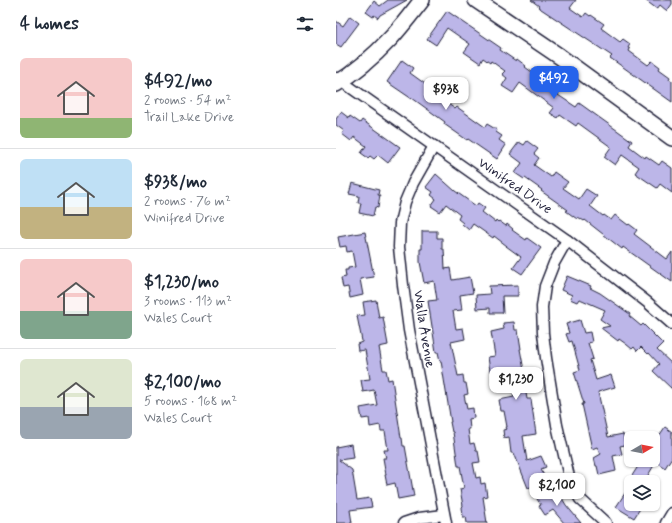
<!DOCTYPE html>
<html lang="en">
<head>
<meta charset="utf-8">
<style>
	:root { --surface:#fff; --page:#f6f6f7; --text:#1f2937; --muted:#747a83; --line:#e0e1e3; --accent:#2563eb }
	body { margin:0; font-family:Mynerve,sans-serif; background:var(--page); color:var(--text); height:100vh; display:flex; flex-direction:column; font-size:15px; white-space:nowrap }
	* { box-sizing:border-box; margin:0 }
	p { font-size:13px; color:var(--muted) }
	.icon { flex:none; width:22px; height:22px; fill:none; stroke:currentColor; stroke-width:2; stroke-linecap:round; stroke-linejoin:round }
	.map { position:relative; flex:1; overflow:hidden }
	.details { display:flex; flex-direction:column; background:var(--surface); width:336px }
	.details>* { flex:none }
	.needle { width:26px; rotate:80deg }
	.controls { position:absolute; left:288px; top:431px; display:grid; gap:8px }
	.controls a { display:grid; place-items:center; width:36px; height:36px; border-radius:6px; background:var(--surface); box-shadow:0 1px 3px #0004; font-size:20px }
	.price { position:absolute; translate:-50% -34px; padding:0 9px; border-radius:8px; background:#fff; color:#222; font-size:13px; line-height:26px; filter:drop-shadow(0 1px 2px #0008) }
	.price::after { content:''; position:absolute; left:50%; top:24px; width:12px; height:9px; margin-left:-6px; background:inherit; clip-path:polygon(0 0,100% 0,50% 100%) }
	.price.active { background:var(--accent); color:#fff }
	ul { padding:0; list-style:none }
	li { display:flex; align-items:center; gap:12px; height:100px; padding:0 20px }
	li+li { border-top:1px solid var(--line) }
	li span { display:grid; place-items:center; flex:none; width:112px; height:80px; border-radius:6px; color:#555 }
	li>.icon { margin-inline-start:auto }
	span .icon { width:48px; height:48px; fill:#fffc; stroke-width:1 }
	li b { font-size:17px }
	h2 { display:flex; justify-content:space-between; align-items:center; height:48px; padding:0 20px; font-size:17px }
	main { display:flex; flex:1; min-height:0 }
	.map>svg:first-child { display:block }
	.building { fill:#bcb6e8; stroke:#22223b }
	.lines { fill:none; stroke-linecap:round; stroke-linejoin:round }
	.street-casing { stroke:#22223b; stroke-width:13 }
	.secondary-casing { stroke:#22223b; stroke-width:18 }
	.street { stroke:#fff; stroke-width:10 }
	.secondary { stroke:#fff; stroke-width:15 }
	.labels { text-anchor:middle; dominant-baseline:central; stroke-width:3; stroke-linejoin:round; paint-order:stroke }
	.street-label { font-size:14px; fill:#22223b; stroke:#fff }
</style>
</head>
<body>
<main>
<section class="details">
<h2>4 homes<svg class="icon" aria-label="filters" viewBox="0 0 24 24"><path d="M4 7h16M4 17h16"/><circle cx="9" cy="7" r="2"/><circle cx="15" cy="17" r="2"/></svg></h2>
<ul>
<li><span style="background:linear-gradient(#f6c9c9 75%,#8fb573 0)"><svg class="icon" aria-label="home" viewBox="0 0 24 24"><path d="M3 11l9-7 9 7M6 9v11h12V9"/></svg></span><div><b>$492/mo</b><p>2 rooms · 54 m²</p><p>Trail Lake Drive</p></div></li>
<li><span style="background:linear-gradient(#bfe0f5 60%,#c2b280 0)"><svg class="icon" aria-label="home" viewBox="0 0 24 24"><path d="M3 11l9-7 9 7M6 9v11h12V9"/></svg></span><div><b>$938/mo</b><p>2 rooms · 76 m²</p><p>Winifred Drive</p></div></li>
<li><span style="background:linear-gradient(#f6c9c9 65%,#7fa58c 0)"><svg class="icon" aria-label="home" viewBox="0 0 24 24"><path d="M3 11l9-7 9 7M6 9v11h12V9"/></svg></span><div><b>$1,230/mo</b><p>3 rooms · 113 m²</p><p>Wales Court</p></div></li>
<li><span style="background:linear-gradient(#dfe7d0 60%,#9aa5b1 0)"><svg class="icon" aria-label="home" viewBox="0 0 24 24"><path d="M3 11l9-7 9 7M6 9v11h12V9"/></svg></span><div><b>$2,100/mo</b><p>5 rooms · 168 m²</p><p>Wales Court</p></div></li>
</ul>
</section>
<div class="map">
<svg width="336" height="523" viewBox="0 0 336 523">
	<rect width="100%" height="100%" fill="#fff"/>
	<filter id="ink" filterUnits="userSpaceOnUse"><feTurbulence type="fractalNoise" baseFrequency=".025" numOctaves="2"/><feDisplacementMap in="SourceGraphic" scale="8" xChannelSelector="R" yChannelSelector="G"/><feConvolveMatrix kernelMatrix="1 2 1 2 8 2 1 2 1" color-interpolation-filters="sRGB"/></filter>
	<g filter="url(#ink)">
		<g class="building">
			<path d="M52 0H71L44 15 42 18 38 15 37 17 30 12 38 1 44 6Z"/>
			<path d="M195 0H240L234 8 247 17 250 13 254 16 255 15 268 24 265 28 284 42 287 39 294 44 292 48 294 49 293 51 312 65 316 61 324 67 323 69 334 77 333 79 336 81V102L287 67 274 58 276 56 202 7 203 6Z"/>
			<path d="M309 0H336V4L331 11 324 5 321 9Z"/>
			<path d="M111 11 165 48 164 50 180 61 181 59 190 66 189 67 211 83 212 81 222 89 219 93 240 107 243 103 296 141 293 146 309 158 310 156 323 165 326 161 336 168V193L324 184 321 188 299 173 303 167 286 155 279 165 268 157 275 147 242 123 240 126 224 115 222 118 214 113 218 108 184 83 177 93 166 86 171 78 166 74 169 71 155 61 154 63 147 58 144 63 128 52 134 44 111 28 100 45 91 39Z"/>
			<path d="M14 16 23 23 5 47 0 44V21L7 26Z"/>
			<path d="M66 60 77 68 74 73 92 86 95 81 106 89 102 96 107 100 119 109 121 107 149 127 151 124 161 130 160 132 166 136 163 140 170 145 161 159 132 139 131 140 108 124 109 122 76 98V99L51 82Z"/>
			<path d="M5 112 13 118 14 116 24 123 26 120 64 147 52 163 42 155 38 159 34 156 32 158 25 153 30 146 18 137 15 141 6 134 8 131 0 125V119Z"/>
			<path d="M191 141 202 149 198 154 203 158 198 165 215 177 218 172 232 182 227 188 243 199 250 189 261 196 254 206 267 216 268 215 275 220 279 215 292 225 293 224 301 230 298 234 331 259 336 252V282L287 247 286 249 249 220 248 221 242 217 241 219 230 211 232 210 205 191 206 190 189 178 188 179 179 173 186 163 174 154 183 142 188 145Z"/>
			<path d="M100 174 119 191 140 206 142 203 149 208 146 212 159 222 160 220 162 222 163 221 170 226 171 224 177 229 176 230 190 240 191 238 205 248 186 274 177 268 185 257 170 246H171L158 236 157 238 137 224 133 230 126 224 127 223 122 219 124 215 110 204 104 212 95 206 100 199 95 195 97 192 90 187Z"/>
			<path d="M16 183 43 190 42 195H44L42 208 39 207 37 216 23 213 25 203H22L23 196 13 194Z"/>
			<path d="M86 231H101V238H106V249H108L109 269 114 268 116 280 134 277 137 293 124 295 126 310 117 311 120 329 127 328 129 339 115 342 122 376 127 375 128 383H130L132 394 128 395 131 409 137 408 138 418 133 419 134 429H132L134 444 138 443 140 451H142L144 462 137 463 140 478 144 477 145 484 149 483 151 496 147 497 151 523H131L130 517H127L126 507 127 506 124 489 128 488 124 466H122L117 432H116L114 422H115L105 361H104L102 352H100L98 339 92 301 101 300 98 281 88 283 84 262V249H86Z"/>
			<path d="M29 232 38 277 24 279 27 295 14 298 12 287 7 288 5 278 10 277 9 270H12V268L19 267 16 251 11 252 10 246 4 247 2 237Z"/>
			<path d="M231 276 255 286 254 288 264 293 294 314 293 316 305 326 307 324 327 344 321 350 336 364V389L317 371 323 364 313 353 312 354 305 347 301 351 298 347 296 349 290 344 283 339 282 341 265 328 274 326 264 319 269 310 246 300 243 299 241 302 234 299 236 295 225 290Z"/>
			<path d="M182 285V296H166L167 313H154V308L141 309 140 295 154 294 153 286Z"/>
			<path d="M40 300 43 318 47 317 52 345 43 347 47 370H50L52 380 56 379 65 438H66L67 446H69L78 496 62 499 59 483 51 485 49 475H50L47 458H50L48 450H52L49 431H45L44 425 34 427 33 418 26 419 24 408 41 405 38 390 27 392 25 380 34 379 29 350 22 351 21 344 26 342V341L21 316 29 315 27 302Z"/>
			<path d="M244 320 248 333 254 332 256 342 252 343 257 359 254 360 260 380 275 375 279 387 262 392 272 437 287 434 289 445 284 446 286 454 277 456 280 471 263 475 261 466H260L258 458 265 454 261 447 256 449 246 404H248L238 372 244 370 236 341 233 342 230 334 233 333 230 324Z"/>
			<path d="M178 322 179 330H182L185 349H184L190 381H188L191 399H195L200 434 187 436 191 461 205 456 210 467 205 469 210 481 192 488 178 453H175L173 437 168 438 167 430 171 429 170 427H171L168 411H165L163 400 178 397 176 382 167 383 165 369 154 371 152 357 159 356 155 332 168 329 167 323Z"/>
			<path d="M329 427 336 432V457L329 468 320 462 308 482H292L306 460H317V445Z"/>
			<path d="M15 444 17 458 3 460 16 470 21 500 34 498 36 507 14 510 16 523H0V447Z"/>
			<path d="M295 484V504H307L298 518 280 507Z"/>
			<path d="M220 488 230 505 245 523H228L217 510 209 515 203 506 205 505 201 499Z"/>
		</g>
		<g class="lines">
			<g class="street-casing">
				<g id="street">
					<path d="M1 78 231 240 311 302 336 324"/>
					<path d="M98 146 77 183 69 202 64 223 63 247 67 285 73 330 110 523"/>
					<path d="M231 240 218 263 209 286 206 307 207 333 210 358 221 425 234 481 244 499 270 523"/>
					<path d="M68 523 83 518 108 515"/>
					<path d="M330 523 336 513"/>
				</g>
			</g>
			<g class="secondary-casing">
				<g id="secondary">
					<path d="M140 0 223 56 336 138"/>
					<path d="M0 84C20 72 39 55 55 38 66 26 76 13 86 0"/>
				</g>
			</g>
			<use href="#street" class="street"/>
			<use href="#secondary" class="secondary"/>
		</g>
	</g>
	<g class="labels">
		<g class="street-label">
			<text transform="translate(179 186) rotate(35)">Winifred Drive</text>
			<text transform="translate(88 329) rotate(81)">Walla Avenue</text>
		</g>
	</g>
</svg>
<div class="controls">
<a><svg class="needle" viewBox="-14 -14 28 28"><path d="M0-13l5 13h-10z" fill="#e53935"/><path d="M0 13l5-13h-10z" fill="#747a83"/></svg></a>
<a><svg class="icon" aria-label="layers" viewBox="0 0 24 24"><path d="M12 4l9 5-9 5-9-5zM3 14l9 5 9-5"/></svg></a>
</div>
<b class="price active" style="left:218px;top:100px">$492</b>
<b class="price" style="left:110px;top:111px">$938</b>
<b class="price" style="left:180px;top:401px">$1,230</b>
<b class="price" style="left:221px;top:507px">$2,100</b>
</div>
</main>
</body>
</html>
